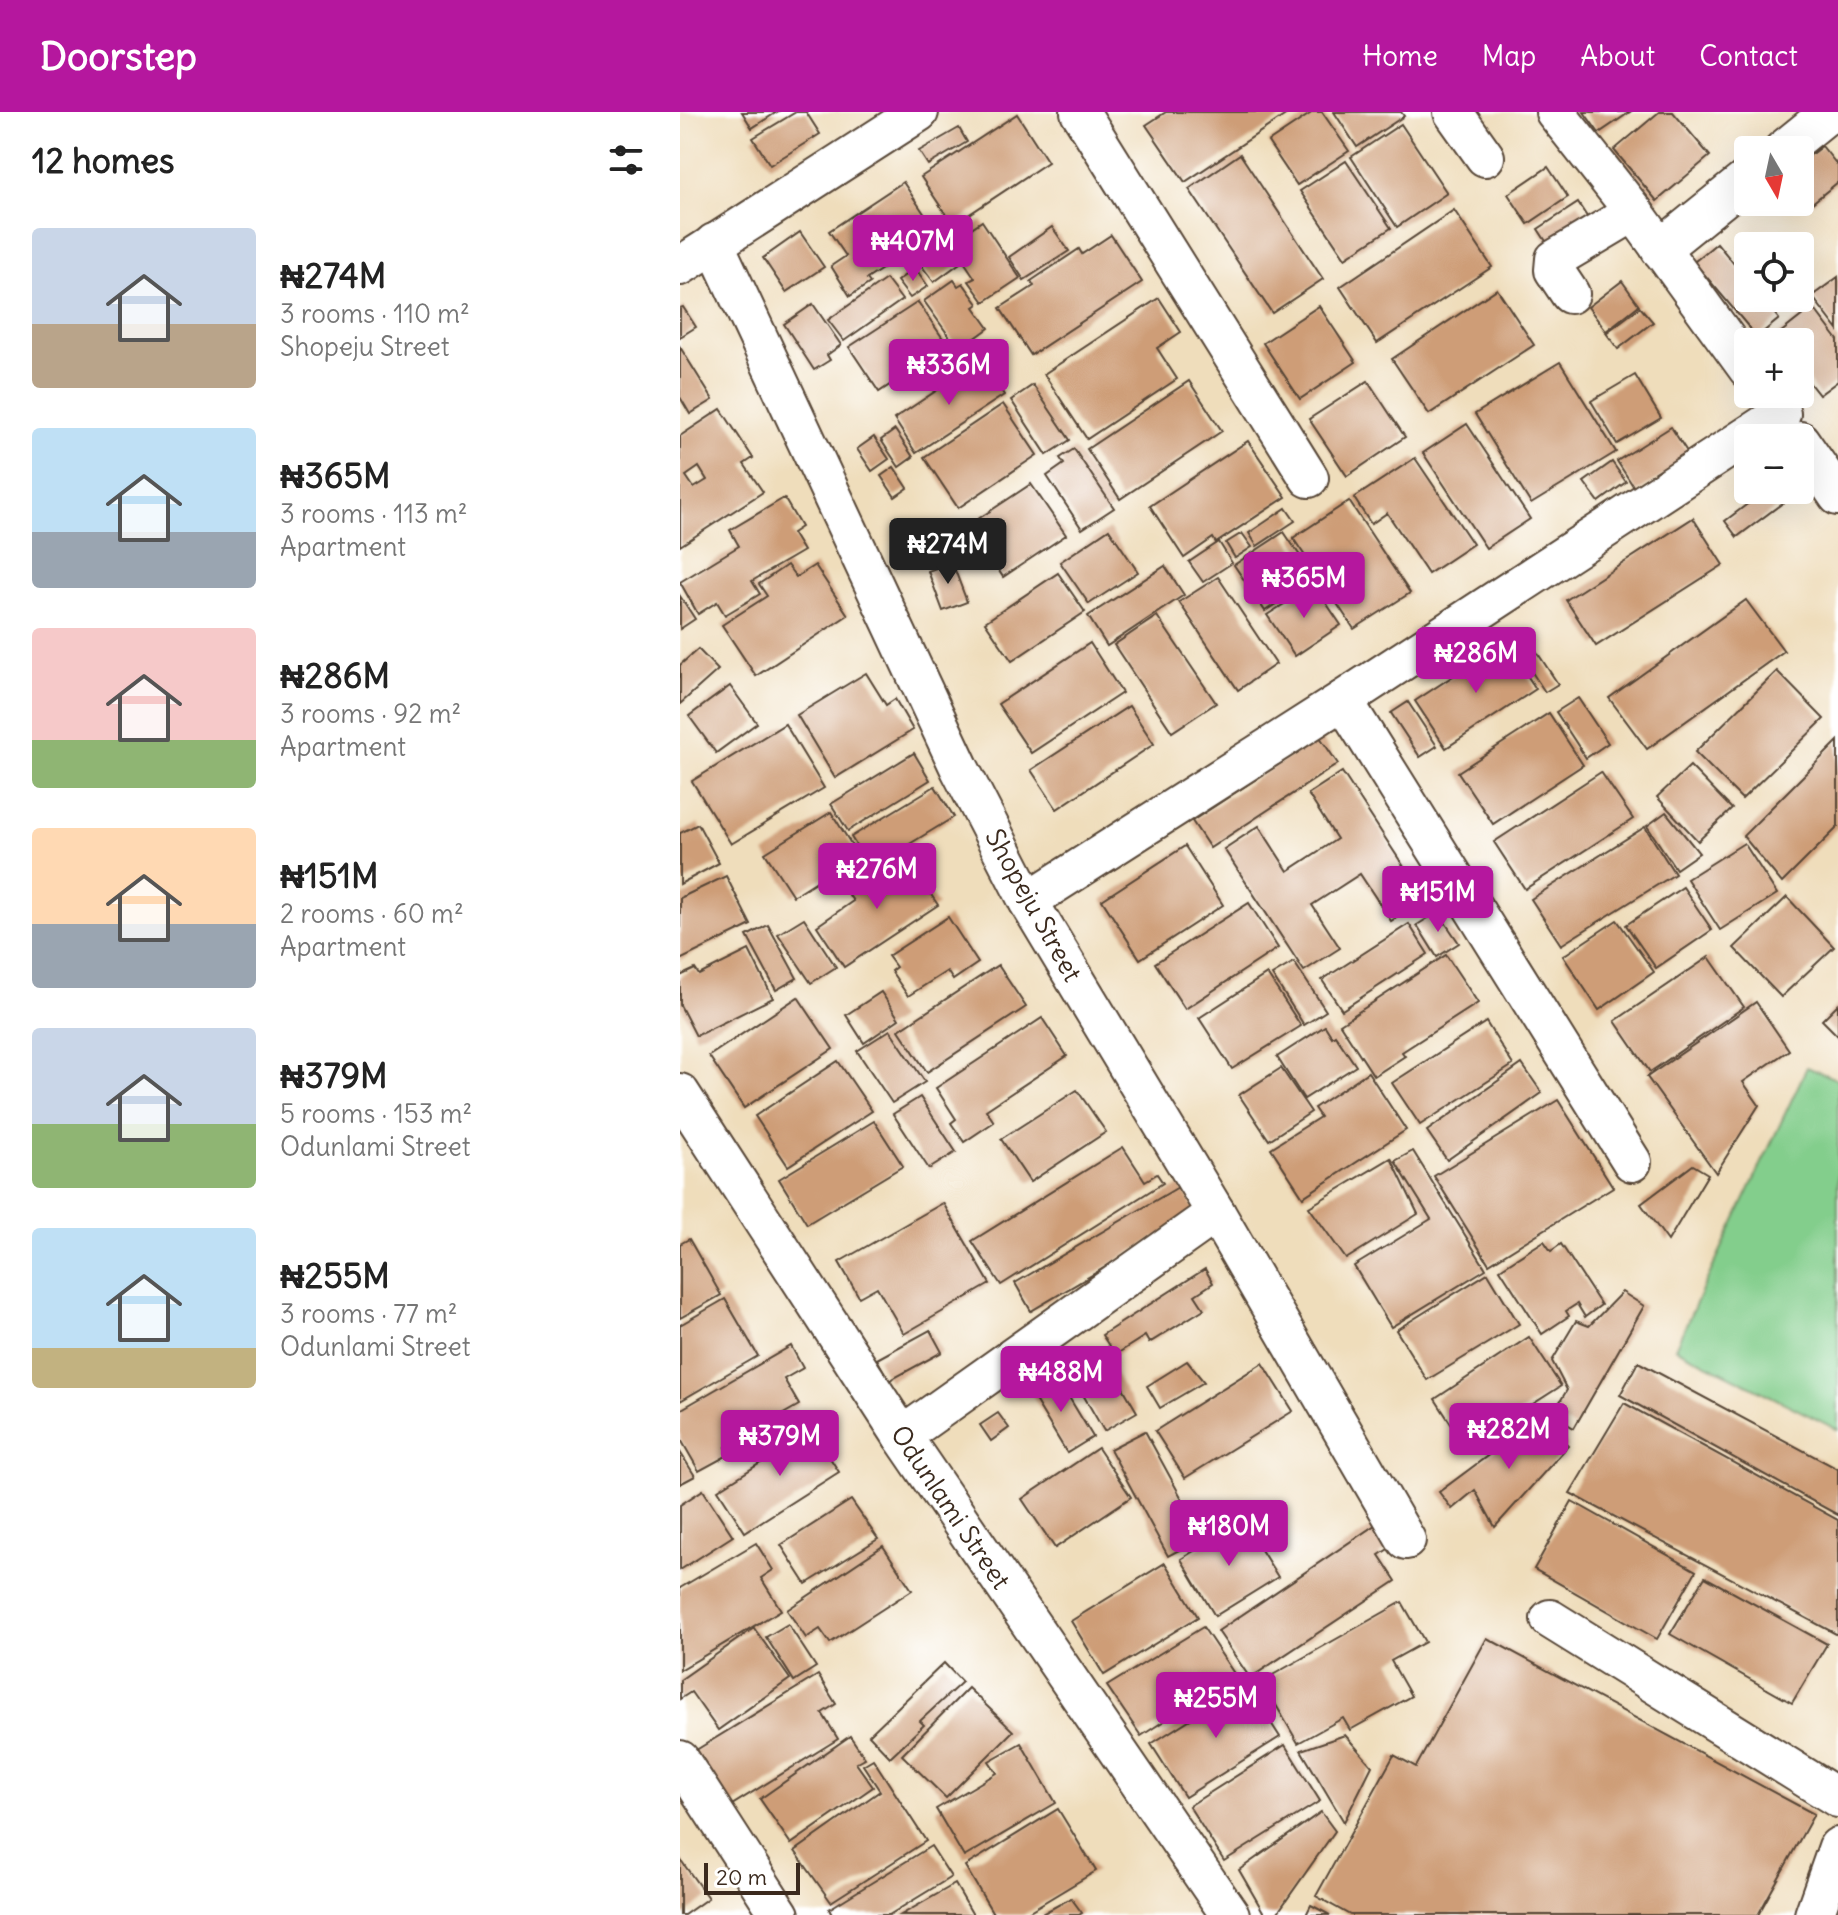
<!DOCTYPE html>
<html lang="en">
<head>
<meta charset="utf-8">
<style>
	:root { --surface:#fff; --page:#f2f2f2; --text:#222; --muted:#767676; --accent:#b5179e }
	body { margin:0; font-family:Delius,sans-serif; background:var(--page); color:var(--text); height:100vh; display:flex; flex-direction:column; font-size:30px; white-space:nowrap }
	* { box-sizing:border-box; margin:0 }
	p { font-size:26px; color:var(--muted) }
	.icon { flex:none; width:44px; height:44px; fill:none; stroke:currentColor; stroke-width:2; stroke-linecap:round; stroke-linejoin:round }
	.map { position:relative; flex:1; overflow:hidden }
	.panel { display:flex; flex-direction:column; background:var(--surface); width:680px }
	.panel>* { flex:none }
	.needle { width:52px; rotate:171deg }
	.controls { position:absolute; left:1054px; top:24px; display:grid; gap:16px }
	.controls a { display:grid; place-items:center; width:80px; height:80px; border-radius:8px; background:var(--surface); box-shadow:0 8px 32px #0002; font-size:40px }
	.scale { position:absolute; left:24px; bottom:20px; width:96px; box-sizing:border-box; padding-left:8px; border:4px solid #3b2a1e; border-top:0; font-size:22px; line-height:28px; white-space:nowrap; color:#3b2a1e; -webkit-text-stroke:6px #fff; paint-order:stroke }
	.price { position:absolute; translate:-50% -68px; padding:0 18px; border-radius:8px; background:var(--accent); color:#fff; font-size:26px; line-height:52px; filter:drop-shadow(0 2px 4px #0008) }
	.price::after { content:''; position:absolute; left:50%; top:48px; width:24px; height:18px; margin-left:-12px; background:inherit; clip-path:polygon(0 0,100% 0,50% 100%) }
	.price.current { background:#222; color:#fff }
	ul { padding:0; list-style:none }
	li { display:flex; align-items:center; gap:24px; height:200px; padding:0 32px }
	li span { display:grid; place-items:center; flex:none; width:224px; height:160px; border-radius:8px; color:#555 }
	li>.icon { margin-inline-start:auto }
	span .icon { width:96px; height:96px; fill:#fffc; stroke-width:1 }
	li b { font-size:34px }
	h2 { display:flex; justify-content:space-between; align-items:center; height:96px; padding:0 32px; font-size:34px }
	header { display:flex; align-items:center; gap:48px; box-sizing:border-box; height:112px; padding:0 40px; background:var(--accent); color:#fff }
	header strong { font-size:38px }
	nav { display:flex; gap:44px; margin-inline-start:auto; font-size:28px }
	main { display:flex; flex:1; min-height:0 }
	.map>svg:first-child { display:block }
	.green { fill:#83ce8c; stroke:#5f7c55; stroke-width:2 }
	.building { fill:#ce9d77; fill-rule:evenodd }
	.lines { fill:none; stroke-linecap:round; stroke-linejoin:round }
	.minor-casing { stroke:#564536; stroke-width:42 }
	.minor { stroke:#fff; stroke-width:38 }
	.labels { text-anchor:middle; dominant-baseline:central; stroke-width:6; stroke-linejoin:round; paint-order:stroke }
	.street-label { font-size:26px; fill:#3b2a1e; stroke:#fff }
</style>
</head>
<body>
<header>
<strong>Doorstep</strong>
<nav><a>Home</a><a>Map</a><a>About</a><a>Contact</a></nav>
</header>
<main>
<section class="panel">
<h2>12 homes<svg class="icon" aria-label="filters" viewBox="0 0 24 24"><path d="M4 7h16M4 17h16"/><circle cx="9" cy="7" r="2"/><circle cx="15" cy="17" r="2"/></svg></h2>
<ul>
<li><span style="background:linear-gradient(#c9d6e8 60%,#b9a48a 0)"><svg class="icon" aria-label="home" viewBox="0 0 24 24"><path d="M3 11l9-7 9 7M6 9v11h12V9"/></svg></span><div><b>₦274M</b><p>3 rooms · 110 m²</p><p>Shopeju Street</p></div></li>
<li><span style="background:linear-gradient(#bfe0f5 65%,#9aa5b1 0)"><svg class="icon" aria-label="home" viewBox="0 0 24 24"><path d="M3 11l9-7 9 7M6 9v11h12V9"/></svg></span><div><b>₦365M</b><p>3 rooms · 113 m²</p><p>Apartment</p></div></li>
<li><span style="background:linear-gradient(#f6c9c9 70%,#8fb573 0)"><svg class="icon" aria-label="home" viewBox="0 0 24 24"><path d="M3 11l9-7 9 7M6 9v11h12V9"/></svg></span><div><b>₦286M</b><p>3 rooms · 92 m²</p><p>Apartment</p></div></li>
<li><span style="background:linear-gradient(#ffd9b3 60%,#9aa5b1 0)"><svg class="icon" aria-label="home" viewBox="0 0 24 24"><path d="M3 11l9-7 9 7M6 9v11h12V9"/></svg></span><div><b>₦151M</b><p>2 rooms · 60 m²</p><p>Apartment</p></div></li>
<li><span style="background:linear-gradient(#c9d6e8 60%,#8fb573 0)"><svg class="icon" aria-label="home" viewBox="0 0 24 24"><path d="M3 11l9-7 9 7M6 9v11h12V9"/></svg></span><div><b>₦379M</b><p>5 rooms · 153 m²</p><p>Odunlami Street</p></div></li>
<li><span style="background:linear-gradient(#bfe0f5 75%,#c2b280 0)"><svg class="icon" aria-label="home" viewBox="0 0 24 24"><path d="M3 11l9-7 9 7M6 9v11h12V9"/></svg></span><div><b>₦255M</b><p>3 rooms · 77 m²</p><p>Odunlami Street</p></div></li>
</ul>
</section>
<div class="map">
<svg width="1158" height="1803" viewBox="0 0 1158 1803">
	<rect width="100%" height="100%" fill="#fff"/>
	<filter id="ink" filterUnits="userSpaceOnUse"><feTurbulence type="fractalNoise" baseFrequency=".0125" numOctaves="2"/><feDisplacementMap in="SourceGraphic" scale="16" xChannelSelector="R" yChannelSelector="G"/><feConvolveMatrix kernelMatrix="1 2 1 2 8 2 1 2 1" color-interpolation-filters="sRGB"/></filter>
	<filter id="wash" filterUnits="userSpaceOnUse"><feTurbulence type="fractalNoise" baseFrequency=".006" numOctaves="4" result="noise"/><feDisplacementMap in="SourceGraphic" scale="32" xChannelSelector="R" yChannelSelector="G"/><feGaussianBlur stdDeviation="1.8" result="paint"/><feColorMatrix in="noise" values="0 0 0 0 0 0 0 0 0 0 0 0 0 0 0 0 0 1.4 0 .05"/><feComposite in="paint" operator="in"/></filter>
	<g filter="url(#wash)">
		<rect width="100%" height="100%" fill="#efddbb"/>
		<path class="green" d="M1127 955 1158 968V1318L995 1236Z"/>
		<g id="blocks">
			<g class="building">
				<path d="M62 0H97L72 16Z"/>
				<path d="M116 0H126L140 22 90 53 73 26Z"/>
				<path d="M486 0H610L505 70 466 13Z"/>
				<path d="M633 0H642L669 39 617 73 588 30Z"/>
				<path d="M654 0H721L724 4 677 35Z"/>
				<path d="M904 0H950L919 21Z"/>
				<path d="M979 0H993L1030 44 977 89 934 38Z"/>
				<path d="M337 2 368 50 273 113 241 65Z"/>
				<path d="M721 12 767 81 717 115 671 45Z"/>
				<path d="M279 16 287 30 248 53 239 39Z"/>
				<path d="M1142 34 1158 54V70L1126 96 1120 89V51Z"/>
				<path d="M560 42 643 167 592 201 509 77Z"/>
				<path d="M666 49 711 116 665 146 620 79Z"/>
				<path d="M868 55 888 85 848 112 828 82Z"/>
				<path d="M223 70 257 121 187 167 190 171 170 184 151 154 166 144 149 119Z"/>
				<path d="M898 91 915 117 875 143 858 117Z"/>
				<path d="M774 98 812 155 697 231 660 175Z"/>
				<path d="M302 109 340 166 304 190 289 169 295 166 271 130Z"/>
				<path d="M372 115 389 139 344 168 329 145Z"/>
				<path d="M120 120 144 155 106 180 83 146Z"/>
				<path d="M431 123 462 170 351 243 320 196 354 174 351 169 399 137 402 142Z"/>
				<path d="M1037 131 1068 169V186H1082L1099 207 1077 225 1014 150Z"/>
				<path d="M268 134 280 151 254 170 241 153Z"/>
				<path d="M235 156 248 174 230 186 217 169Z"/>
				<path d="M1158 165V218L1132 184Z"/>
				<path d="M206 167 222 188 164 229 148 208Z"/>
				<path d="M274 168 278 174 283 171 298 192 294 195 309 216 279 238 244 189Z"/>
				<path d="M942 169 959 193 926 219 908 195Z"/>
				<path d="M817 177 854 233 749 302 712 247Z"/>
				<path d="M479 186 501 220 477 236 497 267 407 327 364 262Z"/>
				<path d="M238 190 268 234 199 280 169 235Z"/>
				<path d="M133 192 161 233 147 243 150 248 134 258 104 212Z"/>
				<path d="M639 194 676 250 620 287 583 231Z"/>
				<path d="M3 195 16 215 0 225V196Z"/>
				<path d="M960 195 973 210 938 237 926 221Z"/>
				<path d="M1133 195 1158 228V269L1139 283 1120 259V230H1098L1095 225Z"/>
				<path d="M0 235 33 288 10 302 0 285Z"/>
				<path d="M301 249 324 283 236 341 214 307Z"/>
				<path d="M880 250 936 340 851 392 795 302Z"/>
				<path d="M955 263 981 306 937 332 911 289Z"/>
				<path d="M509 269 542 319 440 387 407 337Z"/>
				<path d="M688 269 725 325 667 364 629 307Z"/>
				<path d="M353 273 390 328 367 343 331 288Z"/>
				<path d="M323 292 357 343 278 396 244 345Z"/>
				<path d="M41 297 73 346 64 352 83 380 0 434V324ZM19 355 27 368 14 376 6 364Z"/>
				<path d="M787 312 850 407 806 436 743 341Z"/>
				<path d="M991 315 1011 346 957 380 937 349Z"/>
				<path d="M215 318 233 345 219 355 201 328Z"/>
				<path d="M194 325 209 347 192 359 177 337Z"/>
				<path d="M568 329 606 385 536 431 533 426 504 446 470 394Z"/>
				<path d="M394 337 434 396 402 417 367 364 384 352 380 346Z"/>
				<path d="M735 346 793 432 748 462 707 401 691 412 674 386Z"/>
				<path d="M932 350 946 370 919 390 904 370Z"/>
				<path d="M214 355 228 376 215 385 201 364Z"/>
				<path d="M351 372 386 423 323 465 289 413Z"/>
				<path d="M1086 378H1101L1108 387 1057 425 1045 409Z"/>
				<path d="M104 386 121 415 112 421 123 439 72 469 80 482 45 503 37 490 18 502 0 470 59 434 50 418Z"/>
				<path d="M669 389 730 481 674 517 613 426Z"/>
				<path d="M606 396 615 409 577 434 569 421Z"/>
				<path d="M1013 406 1043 453 916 534 886 488Z"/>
				<path d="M429 417 458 460 409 492 380 450Z"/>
				<path d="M604 420 635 466 585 499 554 453Z"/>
				<path d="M562 421 572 435 555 446 546 431Z"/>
				<path d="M539 430 552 451 523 470 509 450Z"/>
				<path d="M272 450 287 490 263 499 248 459Z"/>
				<path d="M107 453 116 465 135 453 168 503 76 564 42 513 87 484 79 472Z"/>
				<path d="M485 454 504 483 427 534 408 504Z"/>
				<path d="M378 461 405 500 332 549 305 510Z"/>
				<path d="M538 465 596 552 558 578 499 490Z"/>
				<path d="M634 473 661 513 615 544 587 503Z"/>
				<path d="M0 484 15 507 0 517Z"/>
				<path d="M1066 488 1104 539 967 637 929 586Z"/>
				<path d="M477 504 536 591 492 620 434 533Z"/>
				<path d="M845 522 878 572 865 580 832 530Z"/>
				<path d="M825 530 856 577 766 636 735 589Z"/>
				<path d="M410 531 442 581 351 641 318 592Z"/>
				<path d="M18 537 38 558 0 592V553Z"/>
				<path d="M1097 559 1144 607 1062 687 1015 640Z"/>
				<path d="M186 561 206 593 215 587 233 618 155 666 117 603Z"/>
				<path d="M50 574 77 611 36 641 9 604Z"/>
				<path d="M898 586 928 631 906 646 876 600Z"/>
				<path d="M728 590 757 634 740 645 711 601Z"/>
				<path d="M449 594 474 632 377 697 351 658Z"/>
				<path d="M869 601 903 653 813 712 778 660Z"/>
				<path d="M105 612 144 676 51 732 12 669Z"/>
				<path d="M640 625 658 652 530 736 512 709Z"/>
				<path d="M1158 629V715L1102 771 1063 724Z"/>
				<path d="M234 641 250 668 168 719 151 692Z"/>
				<path d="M1010 654 1052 697 1018 729 977 685Z"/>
				<path d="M662 660 745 787 711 809 680 762 632 793 660 836 624 859 544 737 579 714 608 759 657 727 628 682Z"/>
				<path d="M921 660 953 707 845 777 814 730Z"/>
				<path d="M255 674 274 705 190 756 171 725Z"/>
				<path d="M151 700 178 743 113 784 85 741Z"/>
				<path d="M986 700 1019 741 996 757 967 714Z"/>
				<path d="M18 712 39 751 0 772V721Z"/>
				<path d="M965 715 995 762 881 833 851 787Z"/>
				<path d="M1064 731 1097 782 1040 818 1007 767Z"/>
				<path d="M505 734 543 793 460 847 422 788Z"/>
				<path d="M224 743 258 793 164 855 137 814 173 789 167 780Z"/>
				<path d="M46 764 71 813 0 848V786Z"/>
				<path d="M1003 775 1032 818 976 856 946 813Z"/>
				<path d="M1107 785 1154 835 1101 885 1054 836Z"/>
				<path d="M569 791 598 836 505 897 475 851Z"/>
				<path d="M758 800 779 831 757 845 737 813Z"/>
				<path d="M268 805 298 851 273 868 267 859 228 884 211 859 216 855 208 844Z"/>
				<path d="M124 806 156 855 131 871 98 822Z"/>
				<path d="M937 808 974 860 919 898 883 844Z"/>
				<path d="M729 812 748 842 662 898 642 868Z"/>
				<path d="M88 813 117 866 96 878 67 824Z"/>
				<path d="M69 838 93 886 16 924 0 893V864L15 857 19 863Z"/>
				<path d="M766 843 798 891 722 940 725 944 694 964 660 912Z"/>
				<path d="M1029 845 1064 895 970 960 935 909Z"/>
				<path d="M614 850 646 899 624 913 592 863Z"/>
				<path d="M318 853 346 895 247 960 219 918Z"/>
				<path d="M587 862 621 914 552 957 519 906Z"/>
				<path d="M201 880 219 907 184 931 166 903Z"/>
				<path d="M118 885 153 937 64 996 29 944Z"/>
				<path d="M1076 890 1109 938 1063 970 1079 993 1036 1061 967 965Z"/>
				<path d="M1158 892V924L1142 908Z"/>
				<path d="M362 906 387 944 306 998 314 1010 284 1030 271 1011 276 1007 256 976Z"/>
				<path d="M806 910 833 953 740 1013 712 971Z"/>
				<path d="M645 914 652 925 655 923 676 954 624 987 597 945Z"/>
				<path d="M210 918 245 970 212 991 177 939Z"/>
				<path d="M158 949 192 999 108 1054 75 1004Z"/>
				<path d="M842 952 862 981 767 1048 747 1019Z"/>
				<path d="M601 956 631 1000 589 1028 559 983Z"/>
				<path d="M688 960 726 1018 623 1085 591 1036 640 1005 634 996Z"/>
				<path d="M397 978 426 1020 350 1070 321 1027Z"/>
				<path d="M240 985 276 1040 249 1057 213 1002Z"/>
				<path d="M878 988 933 1075 809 1152 754 1064Z"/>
				<path d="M194 1009 223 1054 127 1112 99 1067Z"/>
				<path d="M443 1035 465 1069 477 1062 483 1071 321 1173 292 1129Z"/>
				<path d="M733 1039 806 1157 711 1215 674 1154 751 1107 715 1049Z"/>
				<path d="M711 1046 738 1102 666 1147 629 1095Z"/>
				<path d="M1013 1053 1028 1062 988 1129 961 1092Z"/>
				<path d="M500 1074 517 1101 351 1199 335 1171Z"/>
				<path d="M263 1091 310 1172 224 1222 197 1175 179 1185 159 1150Z"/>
				<path d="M9 1127 41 1183 0 1206V1132Z"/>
				<path d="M864 1129 871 1139 881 1132 921 1193 905 1205 897 1192 886 1199 889 1204 862 1222 820 1157Z"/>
				<path d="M525 1157 533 1171 515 1183 524 1197 469 1231 465 1224 435 1243 422 1223Z"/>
				<path d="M808 1161 839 1212 747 1268 716 1218Z"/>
				<path d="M942 1180 964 1194 894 1316 872 1303 887 1278 872 1249 896 1209 909 1214Z"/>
				<path d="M45 1187 78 1244 0 1289V1213Z"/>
				<path d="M250 1218 262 1240 209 1269 197 1247Z"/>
				<path d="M849 1225 881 1274 786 1335 755 1287Z"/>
				<path d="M111 1234 123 1256 104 1267 119 1293 46 1335 50 1342 19 1359 0 1326V1298Z"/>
				<path d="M507 1249 524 1270 480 1296 467 1274Z"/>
				<path d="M958 1250 1158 1357V1403L940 1283Z"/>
				<path d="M583 1251 613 1299 505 1366 475 1319Z"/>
				<path d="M431 1255 457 1300 424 1319 398 1274Z"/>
				<path d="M375 1262 413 1325 387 1341 349 1278Z"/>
				<path d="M944 1291 1158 1408V1523L890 1381Z"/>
				<path d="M318 1301 329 1316 311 1329 300 1313Z"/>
				<path d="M861 1304 888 1334 815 1415 795 1378 772 1397 759 1380Z"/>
				<path d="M125 1307 159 1360 65 1420 38 1378 104 1336 97 1325Z"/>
				<path d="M465 1319 513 1407 523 1402 533 1420 488 1444 430 1337Z"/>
				<path d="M418 1336 451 1385 375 1436 342 1387Z"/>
				<path d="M0 1340 15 1364 0 1372Z"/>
				<path d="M23 1378 53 1424 0 1458V1393Z"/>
				<path d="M171 1388 198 1427 126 1472 101 1433Z"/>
				<path d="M892 1389 1016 1459 977 1527 854 1457Z"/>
				<path d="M563 1409 598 1465 535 1504 501 1447Z"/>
				<path d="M701 1409 716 1432 699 1443 716 1469 570 1566 538 1519Z"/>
				<path d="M76 1431 93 1458 81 1466 101 1498 0 1558V1476Z"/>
				<path d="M203 1434 232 1478 150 1531 140 1517 126 1526 107 1498Z"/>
				<path d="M485 1451 518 1505 424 1563 391 1509Z"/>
				<path d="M1025 1465 1147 1532 1112 1591 990 1522Z"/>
				<path d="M722 1490 745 1530 711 1549 731 1584 670 1618 663 1606 618 1631 582 1569Z"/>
				<path d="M108 1512 136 1555 114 1569 86 1525Z"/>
				<path d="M523 1515 555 1563 461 1624 427 1574Z"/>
				<path d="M74 1516 110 1567 38 1618 11 1580 0 1587V1568Z"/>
				<path d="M807 1526 1134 1702 1078 1803H670L636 1784 714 1643 736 1655Z"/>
				<path d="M264 1551 282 1570 240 1609 244 1613 210 1645 189 1623Z"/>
				<path d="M138 1563 156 1592 142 1601 158 1627 47 1696 13 1640Z"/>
				<path d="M566 1572 600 1625 505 1685 471 1632Z"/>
				<path d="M288 1576 333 1619 266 1686 222 1643Z"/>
				<path d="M665 1623 692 1654 664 1710 621 1638Z"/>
				<path d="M170 1624 185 1646 176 1651 193 1675 111 1732 80 1687Z"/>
				<path d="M341 1631 376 1691 284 1745 256 1697 317 1661 309 1649Z"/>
				<path d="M605 1633 640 1689 544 1749 509 1694Z"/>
				<path d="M193 1647 246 1729 151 1790 115 1739 200 1679 183 1653Z"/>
				<path d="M378 1697 416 1759 343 1803H314L285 1754Z"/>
				<path d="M641 1700 655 1719 596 1803H585L559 1758Z"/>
				<path d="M251 1734 271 1765 209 1803H152L149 1797Z"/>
				<path d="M0 1747 28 1786 4 1803H0Z"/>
				<path d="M275 1772 293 1803H221Z"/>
				<path d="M391 1786 402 1801 399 1803H360Z"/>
				<path d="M631 1793 650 1803H626Z"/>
			</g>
		</g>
	</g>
	<g filter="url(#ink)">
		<use href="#blocks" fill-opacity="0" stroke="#564536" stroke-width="2"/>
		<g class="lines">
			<g class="minor-casing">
				<g id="minor">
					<path d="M400 0 629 366"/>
					<path d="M773 0 805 45"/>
					<path d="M875 0 954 100 1068 257"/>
					<path d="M1103 38 1150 0"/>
					<path d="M34 131 280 657 348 789 536 1101 726 1428"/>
					<path d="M980 137 1068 66"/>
					<path d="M0 154 239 0"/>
					<path d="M890 182 874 158 875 147 954 100"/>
					<path d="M1120 329 1158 384"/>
					<path d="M663 588 952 1050"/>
					<path d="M348 789 663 588 1101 302"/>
					<path d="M0 981 222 1324 550 1803"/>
					<path d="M222 1324 536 1101"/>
					<path d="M870 1507 1158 1686"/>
					<path d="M0 1648 100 1803"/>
					<path d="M1134 1803 1158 1735"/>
				</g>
			</g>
			<use href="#minor" class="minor"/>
		</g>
	</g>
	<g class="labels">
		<g class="street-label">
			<text transform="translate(354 793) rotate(61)">Shopeju Street</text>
			<text transform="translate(271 1395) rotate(56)">Odunlami Street</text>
		</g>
	</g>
</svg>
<div class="controls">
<a><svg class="needle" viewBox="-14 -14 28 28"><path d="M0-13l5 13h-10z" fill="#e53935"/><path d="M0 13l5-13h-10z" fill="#767676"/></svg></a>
<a><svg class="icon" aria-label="locate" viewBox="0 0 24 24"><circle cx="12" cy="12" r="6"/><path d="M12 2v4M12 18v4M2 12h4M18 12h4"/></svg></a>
<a>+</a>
<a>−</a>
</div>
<div class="scale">20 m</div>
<b class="price" style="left:233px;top:171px">₦407M</b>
<b class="price" style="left:269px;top:295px">₦336M</b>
<b class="price current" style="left:268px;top:474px">₦274M</b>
<b class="price" style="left:624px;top:508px">₦365M</b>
<b class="price" style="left:796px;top:583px">₦286M</b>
<b class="price" style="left:197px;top:799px">₦276M</b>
<b class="price" style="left:758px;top:822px">₦151M</b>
<b class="price" style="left:381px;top:1302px">₦488M</b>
<b class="price" style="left:829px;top:1359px">₦282M</b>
<b class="price" style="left:100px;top:1366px">₦379M</b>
<b class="price" style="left:549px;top:1456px">₦180M</b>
<b class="price" style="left:536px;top:1628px">₦255M</b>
</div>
</main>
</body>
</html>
